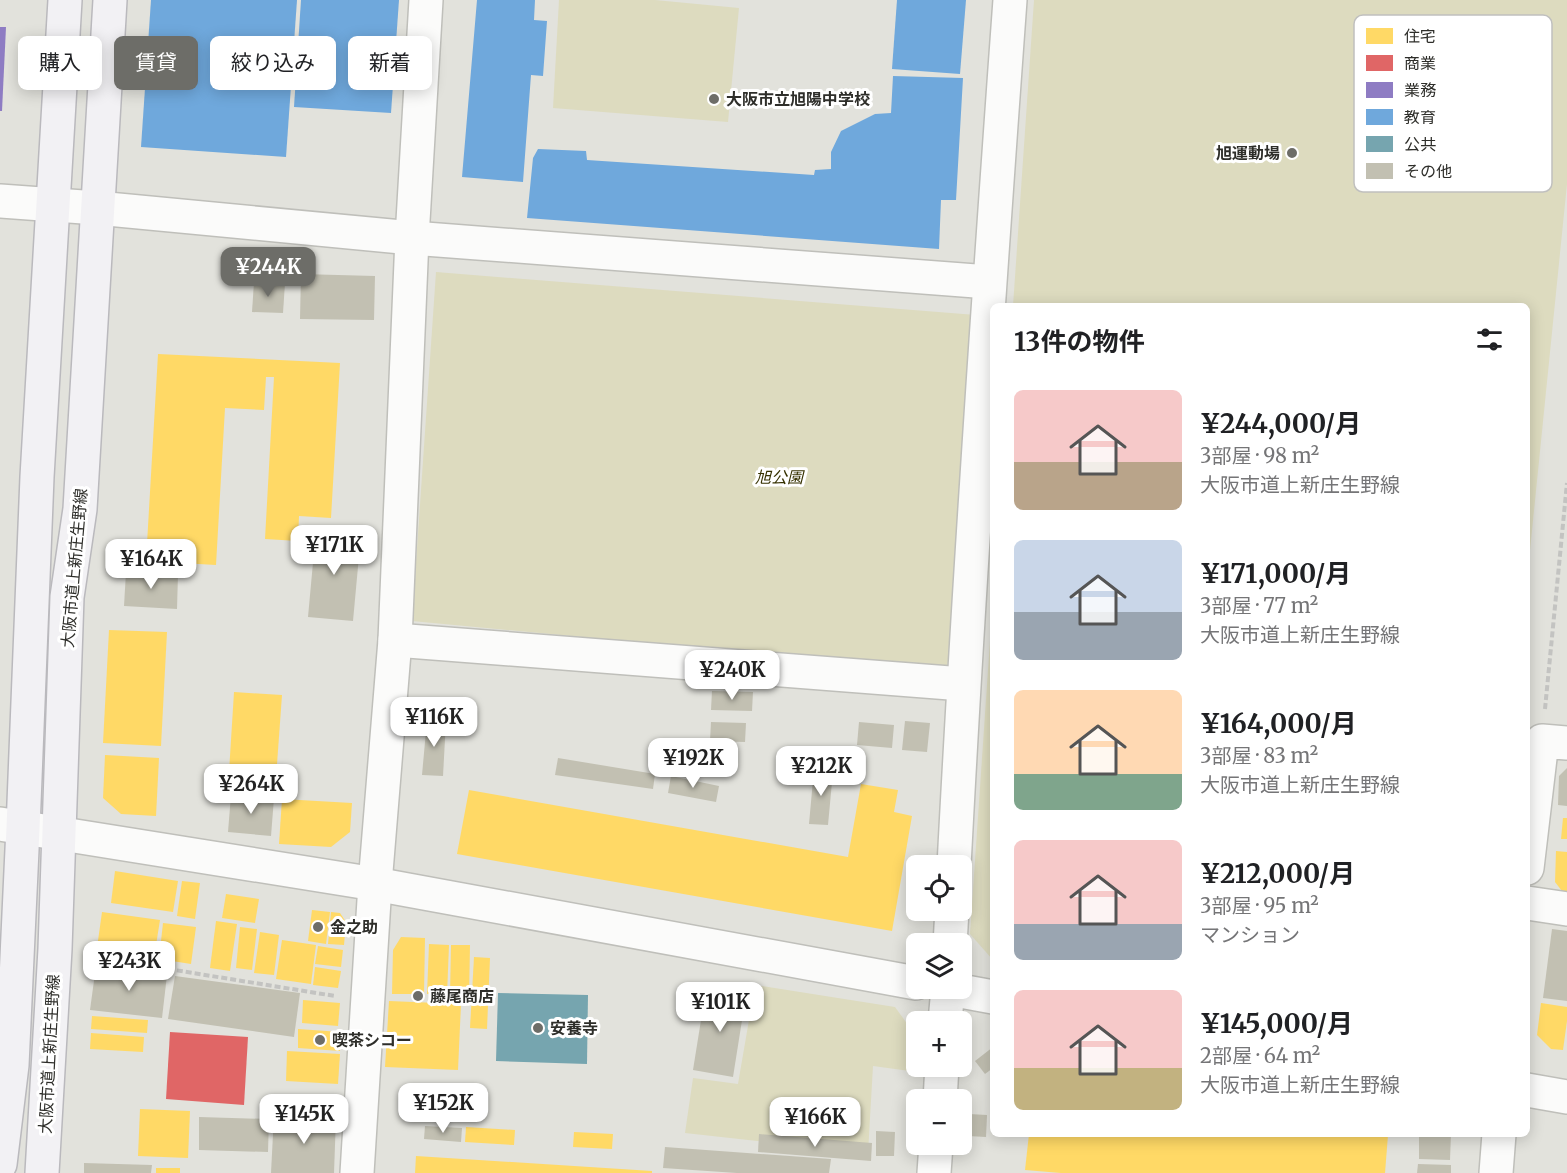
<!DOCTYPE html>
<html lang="ja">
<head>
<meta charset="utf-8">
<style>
	:root { --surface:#fff; --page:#f2f2f2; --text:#202124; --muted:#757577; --accent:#6d6d68 }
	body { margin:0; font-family:Merriweather,"Noto Sans JP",serif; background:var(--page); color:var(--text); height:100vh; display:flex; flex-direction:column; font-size:22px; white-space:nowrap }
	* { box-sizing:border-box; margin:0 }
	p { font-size:20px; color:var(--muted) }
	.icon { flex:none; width:33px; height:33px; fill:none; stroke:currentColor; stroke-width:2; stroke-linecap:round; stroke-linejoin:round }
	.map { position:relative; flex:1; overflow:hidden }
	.sheet { position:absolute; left:990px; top:303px; width:540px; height:834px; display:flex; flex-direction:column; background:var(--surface); border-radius:9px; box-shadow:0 3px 15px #0003 }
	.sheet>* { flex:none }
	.banner { position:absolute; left:18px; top:36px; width:570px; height:54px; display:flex; gap:12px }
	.controls { position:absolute; left:906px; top:855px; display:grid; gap:12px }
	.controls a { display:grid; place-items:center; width:66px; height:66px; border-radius:9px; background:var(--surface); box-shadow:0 3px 15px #0003; font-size:30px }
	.price { position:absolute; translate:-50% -51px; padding:0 14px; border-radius:12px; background:#fff; color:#222; font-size:20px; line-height:39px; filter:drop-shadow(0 2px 3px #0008) }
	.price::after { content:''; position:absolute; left:50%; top:36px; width:18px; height:14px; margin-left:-9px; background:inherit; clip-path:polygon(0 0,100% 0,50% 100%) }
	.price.active { background:var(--accent); color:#fff }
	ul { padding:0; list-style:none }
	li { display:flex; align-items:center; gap:18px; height:150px; padding:0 24px }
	li span { display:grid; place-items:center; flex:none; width:168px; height:120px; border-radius:9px; color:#555 }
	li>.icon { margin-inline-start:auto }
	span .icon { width:72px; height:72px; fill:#fffc; stroke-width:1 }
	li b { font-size:26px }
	h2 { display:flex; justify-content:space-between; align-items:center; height:72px; padding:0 24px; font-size:26px }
	.pill { padding:0 21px; border-radius:9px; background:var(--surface); box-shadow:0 3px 15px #0003; font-size:21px; line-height:54px }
	.pill.active { background:var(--accent); color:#fff }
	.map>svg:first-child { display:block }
	.green { fill:#dddbbf }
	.homes { fill:#ffd966 }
	.shops { fill:#e06666 }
	.offices { fill:#8e7cc3 }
	.schools { fill:#6fa8dc }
	.public { fill:#76a5af }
	.building { fill:#c2c0b2 }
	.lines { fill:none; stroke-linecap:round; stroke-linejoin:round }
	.minor-casing { stroke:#bfbfba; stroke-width:36 }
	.major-casing { stroke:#bab9bd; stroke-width:36 }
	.path { stroke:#c3c3c1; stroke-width:4; stroke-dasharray:6 3; stroke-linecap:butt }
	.minor { stroke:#fbfbfa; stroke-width:33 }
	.major { stroke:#f2f1f4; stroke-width:33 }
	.poi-dot { fill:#6d6d68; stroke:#fff; stroke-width:2 }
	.labels { text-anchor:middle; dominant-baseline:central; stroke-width:6; stroke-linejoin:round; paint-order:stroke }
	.poi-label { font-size:16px; font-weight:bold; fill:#2e2e2a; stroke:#fff; text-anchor:start }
	.park-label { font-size:16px; font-style:italic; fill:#363100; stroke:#fff }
	.street-label { font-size:16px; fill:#2e2e2a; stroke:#fff }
	.key { fill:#fff; stroke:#c0c0bf; stroke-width:1.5 }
	.key-label { font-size:16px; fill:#2e2e2a }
</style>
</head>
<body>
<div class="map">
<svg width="1567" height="1173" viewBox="0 0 1567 1173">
	<rect width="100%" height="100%" fill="#e2e2dc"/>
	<g class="green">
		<path d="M559 0H655L739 8 728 122 553 108Z"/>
		<path d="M1034 0H1567V184L1527 580V306H1013Z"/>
		<path d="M436 272 976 315 947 671 412 621Z"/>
		<path d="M993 597V960L970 934Z"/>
		<path d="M755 985 895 1007 916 1036 917 1072 873 1066 868 1153 685 1133 693 1078 738 1084Z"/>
	</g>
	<g class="homes">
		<path d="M158 354 340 363 331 518 299 516 298 541 265 539 274 377H266L264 410 225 408 216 565 146 561Z"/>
		<path d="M109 630 167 632 161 746 103 743Z"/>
		<path d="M234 692 282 695 275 792 228 789Z"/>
		<path d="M105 755 159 758 156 816 121 814 103 798Z"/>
		<path d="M861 784 898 790 894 812 912 816 892 931 457 854 469 790 848 857Z"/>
		<path d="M282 799 352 803 350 832 331 847 279 844Z"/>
		<path d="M1563 818H1567V839H1561Z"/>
		<path d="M1556 851 1567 852V895H1565L1555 882Z"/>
		<path d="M115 871 178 881 173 912 111 903Z"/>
		<path d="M182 881 200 883 195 919 177 916Z"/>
		<path d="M226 894 259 899 255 923 222 918Z"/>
		<path d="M312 910 330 912 326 944 308 941Z"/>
		<path d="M102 912 160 920 153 964 96 955Z"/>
		<path d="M331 912 340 913 346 922 344 945 328 944Z"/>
		<path d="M216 921 237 924 230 971 210 968Z"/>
		<path d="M163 923 196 927 191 964 159 959Z"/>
		<path d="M240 927 257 929 252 970 236 968Z"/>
		<path d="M260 932 279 935 274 975 254 973Z"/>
		<path d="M401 937 425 938 424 994H392L393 950Z"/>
		<path d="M282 940 316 945 311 984 276 979Z"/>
		<path d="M429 944 449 945 447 995 427 994Z"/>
		<path d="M451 945H470L469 997 450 996Z"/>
		<path d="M318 946 343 950 341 967 315 964Z"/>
		<path d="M474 957 490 958 487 1029 470 1028Z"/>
		<path d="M315 967 341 971 338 988 313 985Z"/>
		<path d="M303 1000 340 1003 338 1026 302 1023Z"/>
		<path d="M389 1001 461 1004 458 1070 385 1067Z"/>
		<path d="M1541 1003 1567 1007V1021L1563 1050 1551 1049 1537 1035Z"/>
		<path d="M92 1016 148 1020 147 1033 91 1029Z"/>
		<path d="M298 1029 341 1032 340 1051 298 1048Z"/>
		<path d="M91 1033 144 1037 143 1052 90 1049Z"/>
		<path d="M287 1051 340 1054 338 1084 286 1081Z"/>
		<path d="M140 1109 190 1111 188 1158 138 1156Z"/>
		<path d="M466 1127 515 1130 514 1145 465 1142Z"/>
		<path d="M574 1132 613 1134 612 1149 573 1147Z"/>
		<path d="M1029 1134H1373L1388 1135 1385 1173H1061L1025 1170Z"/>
		<path d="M416 1156 652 1171V1173H415Z"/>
		<rect x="156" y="1168" width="24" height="5"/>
	</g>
	<path class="shops" d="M170 1032 248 1037 244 1105 166 1099Z"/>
	<path class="offices" d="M0 27H6L2 111H0Z"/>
	<g class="schools">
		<path d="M151 0H297L286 157 141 147Z"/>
		<path d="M301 0H399L391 113 294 107Z"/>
		<path d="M477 0H535L534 20 547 21 543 76 531 75 523 182 462 177Z"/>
		<path d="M897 0H966L960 74 892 69Z"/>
		<path d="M893 76 963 78 956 200H941L939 249 527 218 533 158 538 149 586 151 587 160 814 175 815 170 831 169V152L841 131 875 114 891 113Z"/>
	</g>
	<path class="public" d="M498 993 588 995 587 1064 496 1061Z"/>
	<g class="building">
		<path d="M255 253 287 255 286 275 254 274Z"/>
		<path d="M301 274 375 276 374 320 300 319Z"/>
		<path d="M254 282 285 283 283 313 252 312Z"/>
		<path d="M316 530 361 534 353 621 308 617Z"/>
		<path d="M126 572 178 574 177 609 124 606Z"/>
		<path d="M712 691 753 692 752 711 711 710Z"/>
		<path d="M427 720 446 721 443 776 422 775Z"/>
		<path d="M905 721 930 723 927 752 902 750Z"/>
		<path d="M711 722 746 723 745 742 710 741Z"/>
		<path d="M859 722 894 725 892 748 857 745Z"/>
		<path d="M558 758 655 774 653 789 555 775Z"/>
		<path d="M1567 768V806L1558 805 1559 776Z"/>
		<path d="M814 769 833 771 828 825 809 824Z"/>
		<path d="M671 776 719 786 716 802 668 793Z"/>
		<path d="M231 795 274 798 271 836 228 832Z"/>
		<path d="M1552 929 1567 931V1001L1543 998Z"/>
		<path d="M96 966 167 975 162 1018 90 1010Z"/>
		<path d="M175 976 300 993 294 1037 168 1019Z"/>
		<path d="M706 989 746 995 733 1077 693 1070Z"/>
		<path d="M993 1047V1068L985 1074 975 1061Z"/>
		<path d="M969 1114 987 1115 986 1137 968 1136Z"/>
		<path d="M274 1115 336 1117 334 1173H271Z"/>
		<path d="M199 1117 269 1119 268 1152 199 1150Z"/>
		<path d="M425 1126 462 1128 461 1142 424 1139Z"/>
		<path d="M876 1131 895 1132 894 1156H876Z"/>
		<path d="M759 1134 872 1143 871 1161 758 1152Z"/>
		<path d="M1419 1134H1451L1450 1160 1419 1159Z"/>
		<path d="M665 1147 831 1159 829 1173H737L663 1168Z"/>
		<path d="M84 1163 152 1165 151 1173H84Z"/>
		<path d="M1418 1164 1451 1165V1173H1417Z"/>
	</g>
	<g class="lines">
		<g class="minor-casing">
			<g id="minor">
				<path d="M0 201 97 208 412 238 989 282"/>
				<path d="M395 640 963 684"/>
				<path d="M0 824 375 884 916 983"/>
				<path d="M954 866C969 577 989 288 1010 0"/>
				<path d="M1527 868 1542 741 1567 743"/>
				<path d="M1527 903 1567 909"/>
				<path d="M950 944 952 910"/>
				<path d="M944 988 993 997"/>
				<path d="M945 1022 948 988"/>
				<path d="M1527 1090 1567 1097"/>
				<path d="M940 1100 942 1066"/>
				<path d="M357 1173 375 884 395 640 412 238 426 0"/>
				<path d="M934 1173 936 1144"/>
				<path d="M1496 1173 1499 1134"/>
			</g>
		</g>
		<g class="major-casing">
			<g id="major">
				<path d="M0 1164 12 1065 23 828 37 477 65 0"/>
				<path d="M42 1173 55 949 67 597 80 509 110 0"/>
			</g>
		</g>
		<g class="path">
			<path d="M1545 709 1567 483"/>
			<path d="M88 956 335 996"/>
		</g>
		<use href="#minor" class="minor"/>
		<use href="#major" class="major"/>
	</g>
	<g class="poi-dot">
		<circle cx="714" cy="99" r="6"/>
		<circle cx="1292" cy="153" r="6"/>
		<circle cx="318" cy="927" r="6"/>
		<circle cx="418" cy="996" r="6"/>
		<circle cx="538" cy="1028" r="6"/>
		<circle cx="320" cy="1040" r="6"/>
	</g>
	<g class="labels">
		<g class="poi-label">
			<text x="726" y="99">大阪市立旭陽中学校</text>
			<text x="1280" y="153" text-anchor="end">旭運動場</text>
			<text x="330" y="927">金之助</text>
			<text x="430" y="996">藤尾商店</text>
			<text x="550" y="1028">安養寺</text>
			<text x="332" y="1040">喫茶シコー</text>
		</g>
		<g class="park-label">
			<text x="779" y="477">旭公園</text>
		</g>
		<g class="street-label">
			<text transform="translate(74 568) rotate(-85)">大阪市道上新庄生野線</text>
			<text transform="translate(49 1054) rotate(-87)">大阪市道上新庄生野線</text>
		</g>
	</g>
	<rect x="1354" y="15" width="198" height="177" rx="9" class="key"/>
	<rect x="1366" y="28" width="27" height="16" fill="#ffd966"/>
	<rect x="1366" y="55" width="27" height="16" fill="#e06666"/>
	<rect x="1366" y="82" width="27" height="16" fill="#8e7cc3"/>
	<rect x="1366" y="109" width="27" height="16" fill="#6fa8dc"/>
	<rect x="1366" y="136" width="27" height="16" fill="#76a5af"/>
	<rect x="1366" y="163" width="27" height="16" fill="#c2c0b2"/>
	<g class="key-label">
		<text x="1404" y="42">住宅</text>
		<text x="1404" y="69">商業</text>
		<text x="1404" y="96">業務</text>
		<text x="1404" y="123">教育</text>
		<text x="1404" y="150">公共</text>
		<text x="1404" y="177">その他</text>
	</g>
</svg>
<div class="controls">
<a><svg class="icon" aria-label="locate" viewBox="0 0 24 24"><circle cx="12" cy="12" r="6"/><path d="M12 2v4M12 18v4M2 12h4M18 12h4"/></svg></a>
<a><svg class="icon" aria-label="layers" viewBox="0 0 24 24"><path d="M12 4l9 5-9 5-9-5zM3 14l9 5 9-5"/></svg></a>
<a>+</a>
<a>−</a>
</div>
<b class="price active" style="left:268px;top:298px">¥244K</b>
<b class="price" style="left:334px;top:576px">¥171K</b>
<b class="price" style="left:151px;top:590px">¥164K</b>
<b class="price" style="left:732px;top:701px">¥240K</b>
<b class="price" style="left:434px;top:748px">¥116K</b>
<b class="price" style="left:693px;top:789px">¥192K</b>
<b class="price" style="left:821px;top:797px">¥212K</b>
<b class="price" style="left:251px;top:815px">¥264K</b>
<b class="price" style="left:129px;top:992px">¥243K</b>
<b class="price" style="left:720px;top:1033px">¥101K</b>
<b class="price" style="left:443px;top:1134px">¥152K</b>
<b class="price" style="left:304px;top:1145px">¥145K</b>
<b class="price" style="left:815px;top:1148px">¥166K</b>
<div class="banner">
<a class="pill">購入</a>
<a class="pill active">賃貸</a>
<a class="pill">絞り込み</a>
<a class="pill">新着</a>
</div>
<section class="sheet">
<h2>13件の物件<svg class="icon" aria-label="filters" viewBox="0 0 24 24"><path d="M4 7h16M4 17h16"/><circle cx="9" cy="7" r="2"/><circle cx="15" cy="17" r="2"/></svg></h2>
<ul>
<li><span style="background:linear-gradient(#f6c9c9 60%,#b9a48a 0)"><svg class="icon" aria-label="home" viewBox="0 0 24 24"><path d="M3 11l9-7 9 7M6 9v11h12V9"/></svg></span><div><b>¥244,000/月</b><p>3部屋 · 98 m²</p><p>大阪市道上新庄生野線</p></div></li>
<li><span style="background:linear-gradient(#c9d6e8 60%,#9aa5b1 0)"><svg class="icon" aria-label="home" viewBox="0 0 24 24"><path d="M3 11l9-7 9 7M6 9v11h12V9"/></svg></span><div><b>¥171,000/月</b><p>3部屋 · 77 m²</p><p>大阪市道上新庄生野線</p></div></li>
<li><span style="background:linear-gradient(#ffd9b3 70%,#7fa58c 0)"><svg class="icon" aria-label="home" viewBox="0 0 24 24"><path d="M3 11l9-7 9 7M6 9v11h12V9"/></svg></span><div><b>¥164,000/月</b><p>3部屋 · 83 m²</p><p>大阪市道上新庄生野線</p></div></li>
<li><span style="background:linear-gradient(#f6c9c9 70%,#9aa5b1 0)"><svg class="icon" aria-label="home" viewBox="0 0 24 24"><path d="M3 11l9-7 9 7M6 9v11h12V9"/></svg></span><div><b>¥212,000/月</b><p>3部屋 · 95 m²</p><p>マンション</p></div></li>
<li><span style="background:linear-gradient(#f6c9c9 65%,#c2b280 0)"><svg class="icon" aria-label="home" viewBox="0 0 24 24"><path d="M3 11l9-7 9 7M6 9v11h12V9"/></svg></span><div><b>¥145,000/月</b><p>2部屋 · 64 m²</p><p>大阪市道上新庄生野線</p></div></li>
</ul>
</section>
</div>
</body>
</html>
